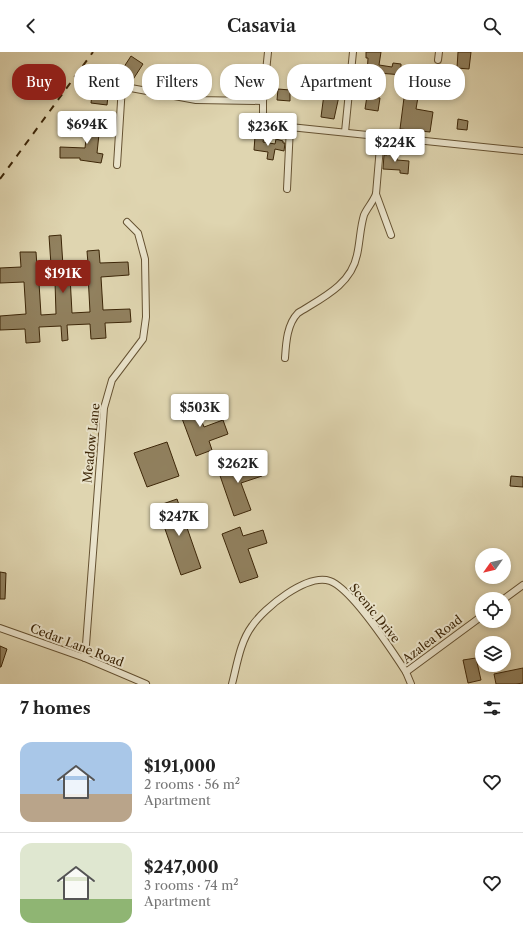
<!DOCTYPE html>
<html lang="en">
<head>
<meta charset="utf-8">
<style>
	:root { --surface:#fff; --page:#f6f6f6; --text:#222; --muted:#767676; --line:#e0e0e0; --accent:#8f2418 }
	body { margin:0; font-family:"Libre Caslon Text",serif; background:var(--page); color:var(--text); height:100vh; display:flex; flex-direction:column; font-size:15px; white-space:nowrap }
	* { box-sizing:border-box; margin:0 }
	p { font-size:13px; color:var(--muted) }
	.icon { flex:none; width:22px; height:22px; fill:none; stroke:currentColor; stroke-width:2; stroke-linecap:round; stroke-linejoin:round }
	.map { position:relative; height:632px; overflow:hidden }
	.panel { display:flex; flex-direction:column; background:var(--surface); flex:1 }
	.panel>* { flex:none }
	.hud { position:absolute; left:12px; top:12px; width:499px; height:36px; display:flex; gap:8px }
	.needle { width:26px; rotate:236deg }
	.buttons { position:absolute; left:475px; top:496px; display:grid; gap:8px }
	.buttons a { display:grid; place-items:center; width:36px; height:36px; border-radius:50%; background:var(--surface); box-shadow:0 2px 6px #0003; font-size:20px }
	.price { position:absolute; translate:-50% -34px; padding:0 9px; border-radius:4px; background:#fff; color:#222; font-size:13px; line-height:26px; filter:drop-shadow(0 1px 2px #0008) }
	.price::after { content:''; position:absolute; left:50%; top:24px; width:12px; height:9px; margin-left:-6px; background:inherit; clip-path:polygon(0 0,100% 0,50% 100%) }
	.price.current { background:var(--accent); color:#fff }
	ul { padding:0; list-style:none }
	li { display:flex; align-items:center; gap:12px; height:100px; padding:0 20px }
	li+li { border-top:1px solid var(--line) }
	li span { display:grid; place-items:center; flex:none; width:112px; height:80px; border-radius:12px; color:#555 }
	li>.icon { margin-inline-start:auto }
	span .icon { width:48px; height:48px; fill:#fffc; stroke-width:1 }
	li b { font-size:17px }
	h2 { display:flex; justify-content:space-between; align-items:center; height:48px; padding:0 20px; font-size:17px }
	.tag { padding:0 14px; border-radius:16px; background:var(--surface); box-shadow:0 2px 6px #0003; font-size:14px; line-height:36px }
	.tag.current { background:var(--accent); color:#fff }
	header { display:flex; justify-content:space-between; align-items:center; height:52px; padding:0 20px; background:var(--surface); font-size:18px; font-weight:600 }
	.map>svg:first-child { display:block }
	.building { fill:#91815f; stroke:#3c2608; fill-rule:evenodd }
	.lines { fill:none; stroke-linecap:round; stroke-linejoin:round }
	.minor-casing { stroke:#655232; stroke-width:8 }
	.minor { stroke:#eae4cc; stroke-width:6 }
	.rail { stroke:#3c2608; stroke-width:2; stroke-dasharray:7 7; stroke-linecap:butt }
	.labels { text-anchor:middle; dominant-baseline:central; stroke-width:4; stroke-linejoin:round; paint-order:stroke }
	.street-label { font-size:12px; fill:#3c2608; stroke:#eae4cc }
</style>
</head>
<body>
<header><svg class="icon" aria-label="back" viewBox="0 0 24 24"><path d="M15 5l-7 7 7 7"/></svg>Casavia<svg class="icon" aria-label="search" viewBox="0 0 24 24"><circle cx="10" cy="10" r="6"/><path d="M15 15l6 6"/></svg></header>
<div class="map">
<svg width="523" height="632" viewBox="0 0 523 632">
	<rect width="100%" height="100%" fill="#dfd5b0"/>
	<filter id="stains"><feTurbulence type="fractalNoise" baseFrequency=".005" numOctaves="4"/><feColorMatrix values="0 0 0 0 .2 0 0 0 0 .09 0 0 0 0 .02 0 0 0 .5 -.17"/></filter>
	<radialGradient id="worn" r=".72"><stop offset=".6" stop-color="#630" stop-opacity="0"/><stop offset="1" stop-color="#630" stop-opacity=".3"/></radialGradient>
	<g class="building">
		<path d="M366 0H381L379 13 392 15 393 11 401 12V16H404L403 23 378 21 377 34 363 33 362 27H364V23H367L368 6H366Z"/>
		<path d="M458 0H471L469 17 457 16Z"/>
		<path d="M131 4 143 12 132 29 120 21Z"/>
		<path d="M278 37 290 38V49L277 48Z"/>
		<path d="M326 38 336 40V43L339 44 334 67 321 65 324 42H326Z"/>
		<path d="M405 38 419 39 416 57 433 60 430 80 400 77Z"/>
		<path d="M92 42 108 44 107 53 91 51Z"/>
		<path d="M367 44 380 46 378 59 365 57Z"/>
		<path d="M458 67 468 69 467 78 457 77Z"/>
		<path d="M88 70 107 72V78H104L103 82H99L97 101 103 102 101 111 80 108V106H60V95L85 96Z"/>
		<path d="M255 84 264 85 263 90 275 92 276 87 283 89V91H285L284 99 275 97 273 108 267 107 268 100 254 98Z"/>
		<path d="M387 99H398L397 108 409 109 408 122 400 121V118L383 117 384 103H387Z"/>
		<path d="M61 183 63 214 88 212 87 199 99 198 100 211 128 210 129 223 101 225 103 258 130 257 131 270 105 271 106 286 91 287 90 272 67 273 68 288 62 289 61 274 39 275 40 290 26 291 25 277 0 278V264L26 262 24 230 0 231V216L21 215 20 200H36L37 214 51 213 49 184ZM88 223 90 260 72 261 70 224ZM55 230 56 262 41 263 39 231Z"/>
		<path d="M193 347 204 375 223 368 228 382 209 389 212 398 196 404 177 353Z"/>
		<path d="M167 390 179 424 147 435 134 401Z"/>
		<path d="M257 409 262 424 241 431 251 458 234 464 217 415 234 410 236 416Z"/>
		<path d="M511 424 523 425V435L510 434Z"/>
		<path d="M177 447 201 516 181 523 157 454Z"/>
		<path d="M240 475 243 484 263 478 267 491 248 497 258 525 240 531 222 482Z"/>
		<path d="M0 520 6 521 5 547H0Z"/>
		<path d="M0 594 7 597 1 615H0Z"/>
		<path d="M476 606 481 628 468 631 463 608Z"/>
		<path d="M523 616V631L516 632H496L494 622Z"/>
	</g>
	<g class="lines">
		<g class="minor-casing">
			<g id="minor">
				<path d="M268 0 263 49V69L290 75 523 99"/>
				<path d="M438 8 439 0"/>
				<path d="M94 27 109 32 196 48 263 49"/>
				<path d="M345 80 353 0"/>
				<path d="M117 113 122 34"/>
				<path d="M287 137 290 75"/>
				<path d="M376 142 391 183"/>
				<path d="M285 306C286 291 287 272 298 261 322 246 351 233 357 203 360 190 360 176 364 163 367 156 373 150 376 142L381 83"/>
				<path d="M504 547 523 533"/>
				<path d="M0 576 85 606 146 632"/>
				<path d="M85 606 104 356 112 328 143 287 146 265 145 207 138 181 127 170"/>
				<path d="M232 632C237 613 240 590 252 574 264 556 307 521 330 529 352 537 393 600 406 620"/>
				<path d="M411 632 406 620 482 564"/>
			</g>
		</g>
		<use href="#minor" class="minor"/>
		<path class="rail" d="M0 127 93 0"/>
	</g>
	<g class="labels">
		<g class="street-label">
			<text transform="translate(91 391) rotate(-84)">Meadow Lane</text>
			<text transform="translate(375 561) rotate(51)">Scenic Drive</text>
			<text transform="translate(432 587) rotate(-37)">Azalea Road</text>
			<text transform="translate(77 593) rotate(21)">Cedar Lane Road</text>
		</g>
	</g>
	<rect width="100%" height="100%" filter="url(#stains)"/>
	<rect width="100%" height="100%" fill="url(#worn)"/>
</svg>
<div class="buttons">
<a><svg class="needle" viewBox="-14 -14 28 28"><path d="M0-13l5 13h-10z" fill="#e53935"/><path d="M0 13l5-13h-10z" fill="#767676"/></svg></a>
<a><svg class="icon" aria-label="locate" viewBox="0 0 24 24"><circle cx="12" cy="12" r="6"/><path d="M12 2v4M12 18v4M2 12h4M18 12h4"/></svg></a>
<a><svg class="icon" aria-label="layers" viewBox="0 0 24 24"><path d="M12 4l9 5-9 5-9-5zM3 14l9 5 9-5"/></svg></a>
</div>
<b class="price" style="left:87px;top:93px">$694K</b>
<b class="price" style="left:268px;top:95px">$236K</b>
<b class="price" style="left:395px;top:111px">$224K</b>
<b class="price current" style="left:63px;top:242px">$191K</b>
<b class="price" style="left:200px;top:376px">$503K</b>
<b class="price" style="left:238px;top:432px">$262K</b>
<b class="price" style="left:179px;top:485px">$247K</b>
<div class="hud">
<a class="tag current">Buy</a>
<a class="tag">Rent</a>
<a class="tag">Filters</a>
<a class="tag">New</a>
<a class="tag">Apartment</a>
<a class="tag">House</a>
</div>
</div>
<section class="panel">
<h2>7 homes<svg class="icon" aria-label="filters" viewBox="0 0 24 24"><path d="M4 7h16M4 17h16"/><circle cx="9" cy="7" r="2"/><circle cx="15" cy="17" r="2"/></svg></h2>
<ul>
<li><span style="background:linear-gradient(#a9c7e8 65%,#b9a48a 0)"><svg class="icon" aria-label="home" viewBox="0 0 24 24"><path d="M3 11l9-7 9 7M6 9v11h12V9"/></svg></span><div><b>$191,000</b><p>2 rooms · 56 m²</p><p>Apartment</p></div><svg class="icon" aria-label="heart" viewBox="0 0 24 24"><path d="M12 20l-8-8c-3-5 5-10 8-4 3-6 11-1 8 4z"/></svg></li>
<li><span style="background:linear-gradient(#dfe7d0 70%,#8fb573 0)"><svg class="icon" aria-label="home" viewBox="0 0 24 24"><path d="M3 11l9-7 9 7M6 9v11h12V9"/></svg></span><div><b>$247,000</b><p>3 rooms · 74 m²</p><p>Apartment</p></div><svg class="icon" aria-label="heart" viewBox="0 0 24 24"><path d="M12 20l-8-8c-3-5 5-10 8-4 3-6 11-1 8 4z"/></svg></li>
</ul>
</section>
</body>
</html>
